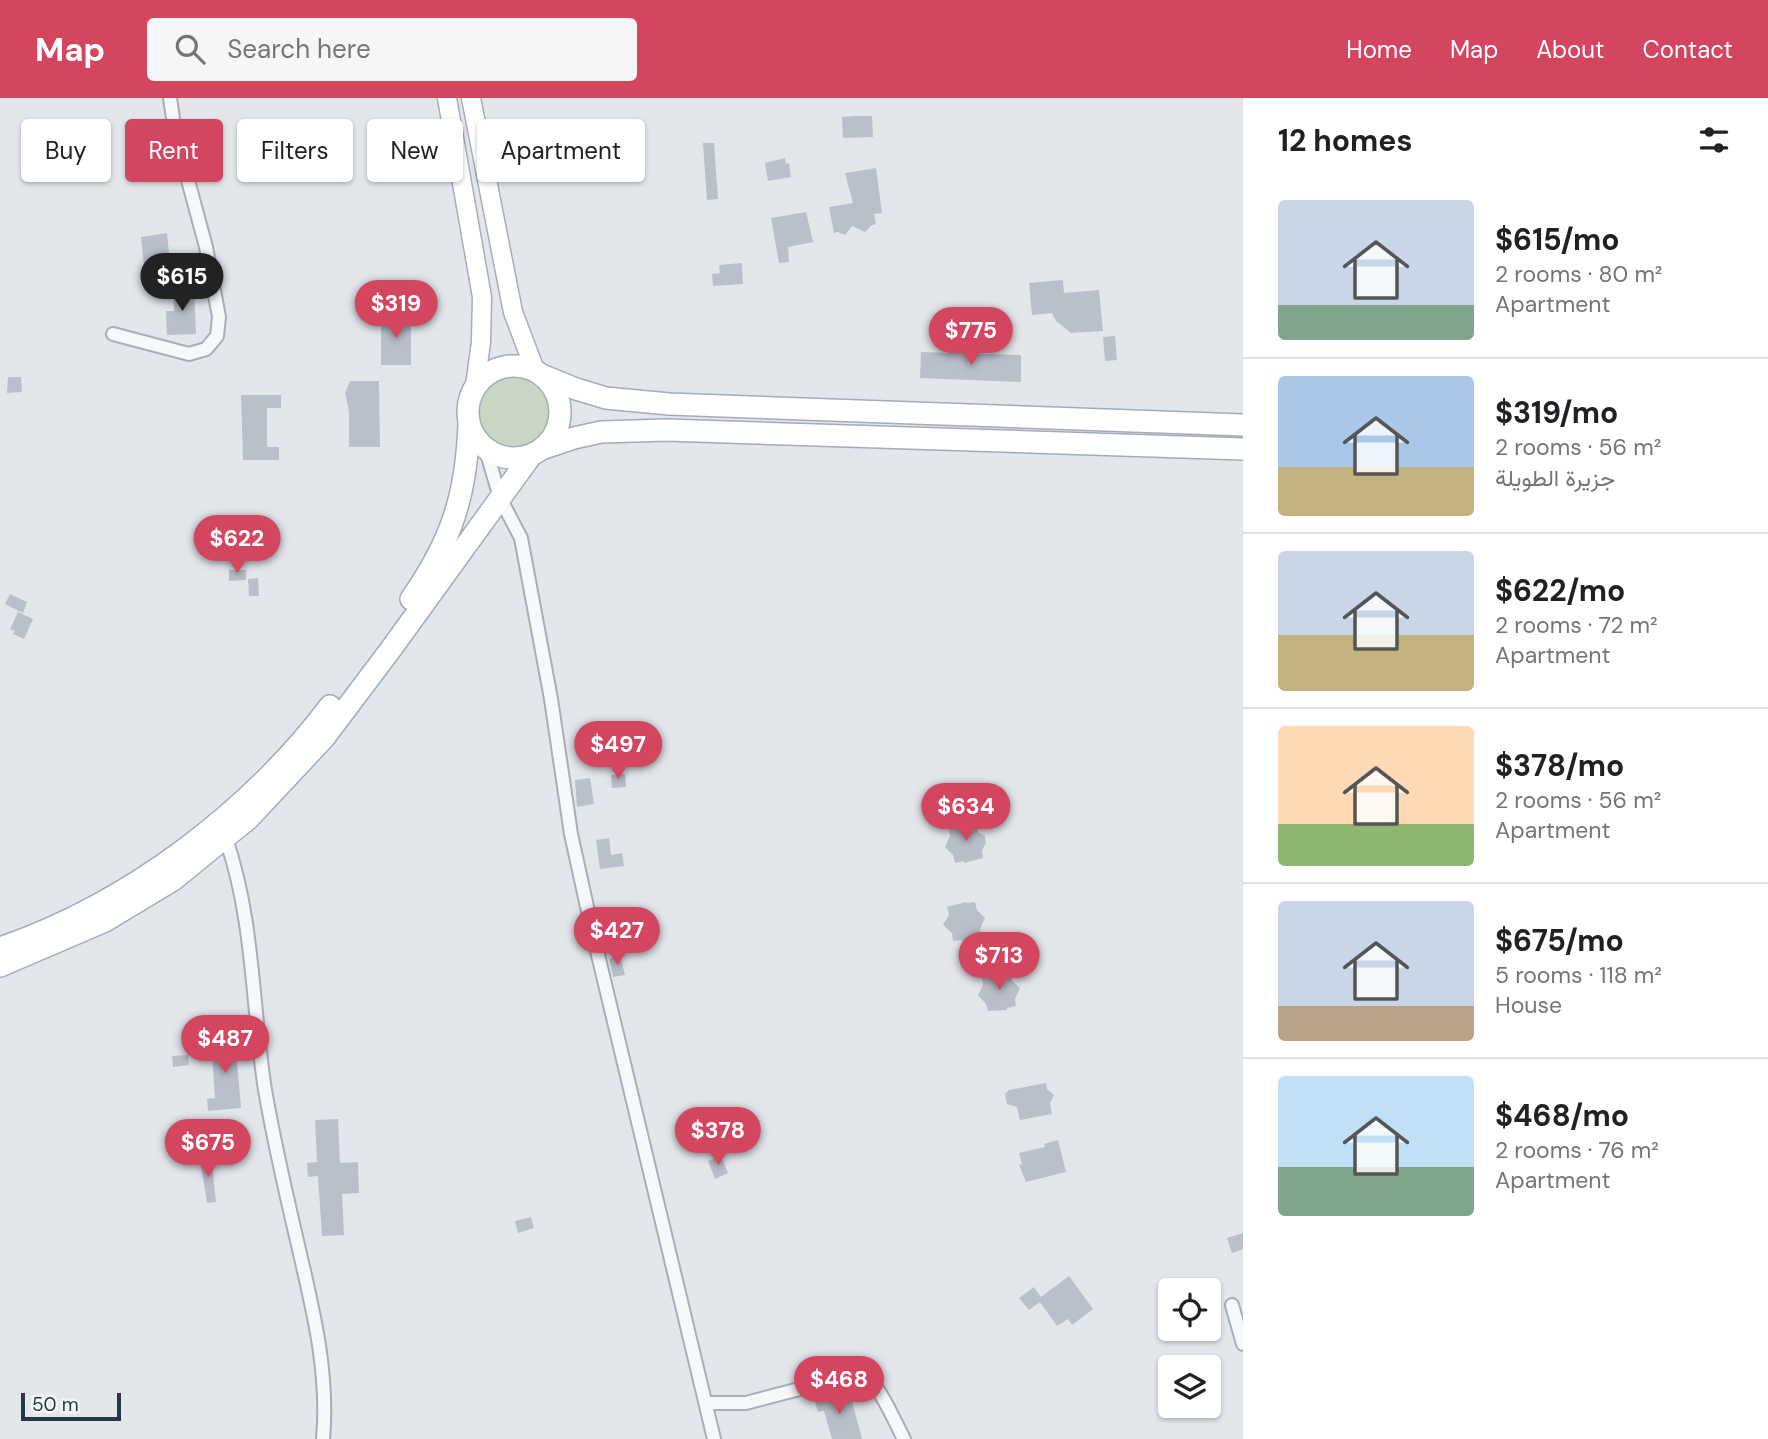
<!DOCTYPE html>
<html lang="en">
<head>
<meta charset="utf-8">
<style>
	:root { --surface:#fff; --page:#f6f6f6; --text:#202124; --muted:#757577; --line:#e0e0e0; --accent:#d4455f }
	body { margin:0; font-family:"DM Sans",Vazirmatn,sans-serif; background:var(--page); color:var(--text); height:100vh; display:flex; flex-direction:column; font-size:26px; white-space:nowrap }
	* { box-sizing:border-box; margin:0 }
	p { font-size:23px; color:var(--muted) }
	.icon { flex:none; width:38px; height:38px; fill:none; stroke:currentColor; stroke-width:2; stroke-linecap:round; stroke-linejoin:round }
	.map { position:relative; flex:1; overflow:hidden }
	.side { display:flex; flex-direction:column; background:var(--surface); width:525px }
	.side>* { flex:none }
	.banner { position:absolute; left:21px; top:21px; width:665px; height:63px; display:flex; gap:14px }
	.tools { position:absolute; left:1158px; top:1180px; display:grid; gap:14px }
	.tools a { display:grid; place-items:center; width:63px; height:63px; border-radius:7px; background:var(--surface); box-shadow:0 2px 5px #0004; font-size:35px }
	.scale { position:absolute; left:21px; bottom:18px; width:100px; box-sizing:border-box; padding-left:7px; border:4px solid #2a3545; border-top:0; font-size:19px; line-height:24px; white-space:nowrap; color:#2a3545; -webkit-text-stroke:5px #f3f6f9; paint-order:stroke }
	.price { position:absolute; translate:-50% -60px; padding:0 16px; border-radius:24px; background:var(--accent); color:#fff; font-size:23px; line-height:46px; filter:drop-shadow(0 2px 4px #0008) }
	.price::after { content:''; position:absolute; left:50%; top:42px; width:21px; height:16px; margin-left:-10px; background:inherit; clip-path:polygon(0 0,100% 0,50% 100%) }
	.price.selected { background:#222; color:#fff }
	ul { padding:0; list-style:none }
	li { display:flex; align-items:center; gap:21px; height:175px; padding:0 35px }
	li+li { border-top:2px solid var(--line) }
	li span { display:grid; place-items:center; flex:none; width:196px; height:140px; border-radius:7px; color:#555 }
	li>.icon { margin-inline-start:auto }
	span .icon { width:84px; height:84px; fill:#fffc; stroke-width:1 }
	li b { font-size:30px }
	h2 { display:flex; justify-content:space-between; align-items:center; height:84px; padding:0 35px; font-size:30px }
	.chip { padding:0 24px; border-radius:7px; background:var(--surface); box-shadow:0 2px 5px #0004; font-size:24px; line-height:63px }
	.chip.selected { background:var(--accent); color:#fff }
	header { display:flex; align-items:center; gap:42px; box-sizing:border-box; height:98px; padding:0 35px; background:var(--accent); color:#fff }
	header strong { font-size:33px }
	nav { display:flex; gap:38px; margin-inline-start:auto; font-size:24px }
	.search { width:490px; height:63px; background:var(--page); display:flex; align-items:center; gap:18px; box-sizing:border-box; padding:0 24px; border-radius:7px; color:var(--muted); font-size:26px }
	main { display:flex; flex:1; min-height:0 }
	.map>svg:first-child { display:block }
	.green { fill:#c9d6c4 }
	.building { fill:#bac0ca }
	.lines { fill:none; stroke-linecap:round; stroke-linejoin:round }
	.minor-casing { stroke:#a8aeb7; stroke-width:16 }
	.secondary-casing { stroke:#a8aeb7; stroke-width:21 }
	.primary-casing { stroke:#a2acb8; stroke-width:24 }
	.minor { stroke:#f6f8fa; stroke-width:12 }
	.secondary { stroke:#fff; stroke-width:18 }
	.primary { stroke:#fff; stroke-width:21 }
</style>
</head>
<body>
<header>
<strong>Map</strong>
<div class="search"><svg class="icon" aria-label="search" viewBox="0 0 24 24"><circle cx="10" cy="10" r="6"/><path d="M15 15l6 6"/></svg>Search here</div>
<nav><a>Home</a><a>Map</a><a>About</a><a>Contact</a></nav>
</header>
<main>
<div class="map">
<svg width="1243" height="1341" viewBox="0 0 1243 1341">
	<rect width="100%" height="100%" fill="#e3e7ec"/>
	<circle class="green" cx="512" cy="314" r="37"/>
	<g class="building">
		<path d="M853 18H872L873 39 843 40 842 19Z"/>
		<path d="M208 22V27H214L217 53 190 56 186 25Z"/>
		<path d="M703 45H714L718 101 707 102Z"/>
		<path d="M785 60 786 66 789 65 791 79 768 83 765 65Z"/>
		<path d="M876 70 882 115 874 116 876 126 872 127 865 134 852 128 845 137 838 134 834 135 829 109 853 105 845 75Z"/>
		<path d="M806 114 813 144 788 149 789 164 779 165 771 120Z"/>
		<path d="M167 135 169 156H177L180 179 145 178 141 139Z"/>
		<path d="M742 165 743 186 713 188 712 176 720 175 719 167Z"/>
		<path d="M1063 182 1064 195 1099 192 1103 233 1071 235 1056 223 1052 215 1032 217 1029 185Z"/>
		<path d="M194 190 196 236 167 237 166 213H174L173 191Z"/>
		<rect x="381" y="216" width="30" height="51"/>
		<path d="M1115 238 1117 262 1105 263 1103 239Z"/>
		<path d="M921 254 1021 257V284L920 280Z"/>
		<path d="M8 279H21L22 294 7 295Z"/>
		<path d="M350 283H379L380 349H349V313L345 295Z"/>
		<path d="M241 297H281V310H267V349H279V362H243Z"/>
		<path d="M229 472H246V482L229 483Z"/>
		<path d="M258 480 259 498H249L248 481Z"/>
		<path d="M10 496 27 504 23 515 5 506Z"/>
		<path d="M18 514 33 521 24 541 13 536 15 533 10 531Z"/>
		<path d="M625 676 626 689 612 690 611 677Z"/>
		<path d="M590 680 594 706 577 709 575 682Z"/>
		<path d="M968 725V727L977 725 978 734 985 738 986 745 982 752 983 760 964 765V763L955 765 953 757 945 749 950 738 949 730Z"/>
		<path d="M609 740 611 757 622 755 624 768 600 771 596 742Z"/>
		<path d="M966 804 967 805 975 804 977 812 985 820 980 831 981 838 962 844V842L953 843 952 835 943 827 949 817 947 809Z"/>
		<path d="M620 858 625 877 613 879 609 861Z"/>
		<path d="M1001 874V875L1010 874 1012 883 1020 890 1015 901 1016 908 1007 910V912L988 913 986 906 978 897 983 887 982 879Z"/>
		<path d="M235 939 241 1010 208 1013 207 1001 215 1000 211 941Z"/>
		<path d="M188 957 189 967 173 969 172 958Z"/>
		<path d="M1046 985 1047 991 1054 997 1050 1005 1052 1016 1020 1022 1017 1009 1007 1006 1005 996 1009 992Z"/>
		<path d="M338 1021 340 1065 358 1064 359 1095 342 1096 344 1137 322 1138 318 1078 308 1079 307 1065 317 1064 315 1022Z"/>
		<path d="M1058 1042 1066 1074 1026 1084 1019 1067 1022 1066 1019 1055 1045 1049 1044 1046Z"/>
		<path d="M721 1058 728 1075 715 1081 708 1063Z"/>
		<path d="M211 1059 216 1104 207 1105 200 1060Z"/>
		<path d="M531 1119 534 1130 518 1135 515 1123Z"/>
		<path d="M1243 1135V1151L1232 1155 1227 1140Z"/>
		<path d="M1069 1178 1093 1211 1072 1227 1068 1221 1057 1228 1040 1204 1029 1212 1019 1200 1034 1189 1041 1199Z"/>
		<path d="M835 1294 851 1299 862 1341H832L824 1313 818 1314 814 1300Z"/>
	</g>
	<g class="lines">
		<g class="minor-casing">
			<g id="minor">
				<path d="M113 236 189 256 206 251 217 238 219 219 206 149 175 34 170 0"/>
				<path d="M486 352 500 400 521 440 551 601 571 736 593 836 714 1341"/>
				<path d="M226 741C254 822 252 908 265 992 274 1044 286 1096 298 1147 313 1212 329 1274 323 1341"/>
				<path d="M1232 1207 1243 1246"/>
				<path d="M706 1305H746L849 1278C856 1278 864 1278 870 1283 881 1291 897 1328 904 1341"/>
			</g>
		</g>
		<g class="secondary-casing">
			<g id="secondary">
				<path d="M447 0 482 199 481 244 475 288"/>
				<path d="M471 0 513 214 535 272"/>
			</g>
		</g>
		<g class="primary-casing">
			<g id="primary">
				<circle cx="514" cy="314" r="46"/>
				<path d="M544 278 576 291 606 300 669 306 1243 327"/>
				<path d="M544 350 574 340 601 334 667 332 1243 351"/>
				<path d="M411 501C452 442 466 398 469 327"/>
				<path d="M0 850C128 806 249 715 330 608"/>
				<path d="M0 868 105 823 173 782 248 721 324 640 391 551 530 359"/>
			</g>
		</g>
		<use href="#minor" class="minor"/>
		<use href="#secondary" class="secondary"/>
		<use href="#primary" class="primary"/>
	</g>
</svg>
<div class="tools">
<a><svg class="icon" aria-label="locate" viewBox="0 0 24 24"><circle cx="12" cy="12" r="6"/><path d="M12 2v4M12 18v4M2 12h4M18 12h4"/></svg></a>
<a><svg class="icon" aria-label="layers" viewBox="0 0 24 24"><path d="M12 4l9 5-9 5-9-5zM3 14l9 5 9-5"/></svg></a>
</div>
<div class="scale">50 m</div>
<b class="price selected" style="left:182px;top:215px">$615</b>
<b class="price" style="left:396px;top:242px">$319</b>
<b class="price" style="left:971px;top:269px">$775</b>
<b class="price" style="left:237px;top:477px">$622</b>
<b class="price" style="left:618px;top:683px">$497</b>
<b class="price" style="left:966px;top:745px">$634</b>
<b class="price" style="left:617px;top:869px">$427</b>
<b class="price" style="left:999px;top:894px">$713</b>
<b class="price" style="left:225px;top:977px">$487</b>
<b class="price" style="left:718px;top:1069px">$378</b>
<b class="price" style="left:208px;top:1081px">$675</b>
<b class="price" style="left:839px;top:1318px">$468</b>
<div class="banner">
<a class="chip">Buy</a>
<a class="chip selected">Rent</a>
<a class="chip">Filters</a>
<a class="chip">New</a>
<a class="chip">Apartment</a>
</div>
</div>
<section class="side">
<h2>12 homes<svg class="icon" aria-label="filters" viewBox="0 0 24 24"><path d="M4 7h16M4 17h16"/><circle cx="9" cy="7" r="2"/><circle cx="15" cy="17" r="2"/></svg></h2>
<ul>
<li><span style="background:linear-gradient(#c9d6e8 75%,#7fa58c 0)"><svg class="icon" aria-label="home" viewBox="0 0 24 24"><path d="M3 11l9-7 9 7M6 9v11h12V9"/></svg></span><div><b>$615/mo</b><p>2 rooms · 80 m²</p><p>Apartment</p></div></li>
<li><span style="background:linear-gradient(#a9c7e8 65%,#c2b280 0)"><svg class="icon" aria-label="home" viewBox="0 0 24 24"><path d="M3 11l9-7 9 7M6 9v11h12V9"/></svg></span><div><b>$319/mo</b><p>2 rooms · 56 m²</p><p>جزيرة الطويلة</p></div></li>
<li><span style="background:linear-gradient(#c9d6e8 60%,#c2b280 0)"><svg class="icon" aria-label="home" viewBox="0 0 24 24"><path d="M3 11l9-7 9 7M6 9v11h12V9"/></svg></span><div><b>$622/mo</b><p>2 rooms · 72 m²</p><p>Apartment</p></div></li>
<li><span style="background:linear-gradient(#ffd9b3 70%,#8fb573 0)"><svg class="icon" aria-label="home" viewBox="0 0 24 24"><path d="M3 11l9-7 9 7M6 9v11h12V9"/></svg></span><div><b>$378/mo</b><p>2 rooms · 56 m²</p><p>Apartment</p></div></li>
<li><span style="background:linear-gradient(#c9d6e8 75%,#b9a48a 0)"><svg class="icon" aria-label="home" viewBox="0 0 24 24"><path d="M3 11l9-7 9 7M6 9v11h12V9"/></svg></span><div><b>$675/mo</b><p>5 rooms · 118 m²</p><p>House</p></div></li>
<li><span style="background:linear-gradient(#bfe0f5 65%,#7fa58c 0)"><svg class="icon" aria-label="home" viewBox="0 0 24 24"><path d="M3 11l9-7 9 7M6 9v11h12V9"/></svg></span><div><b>$468/mo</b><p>2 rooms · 76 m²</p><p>Apartment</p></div></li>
</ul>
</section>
</main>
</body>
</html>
